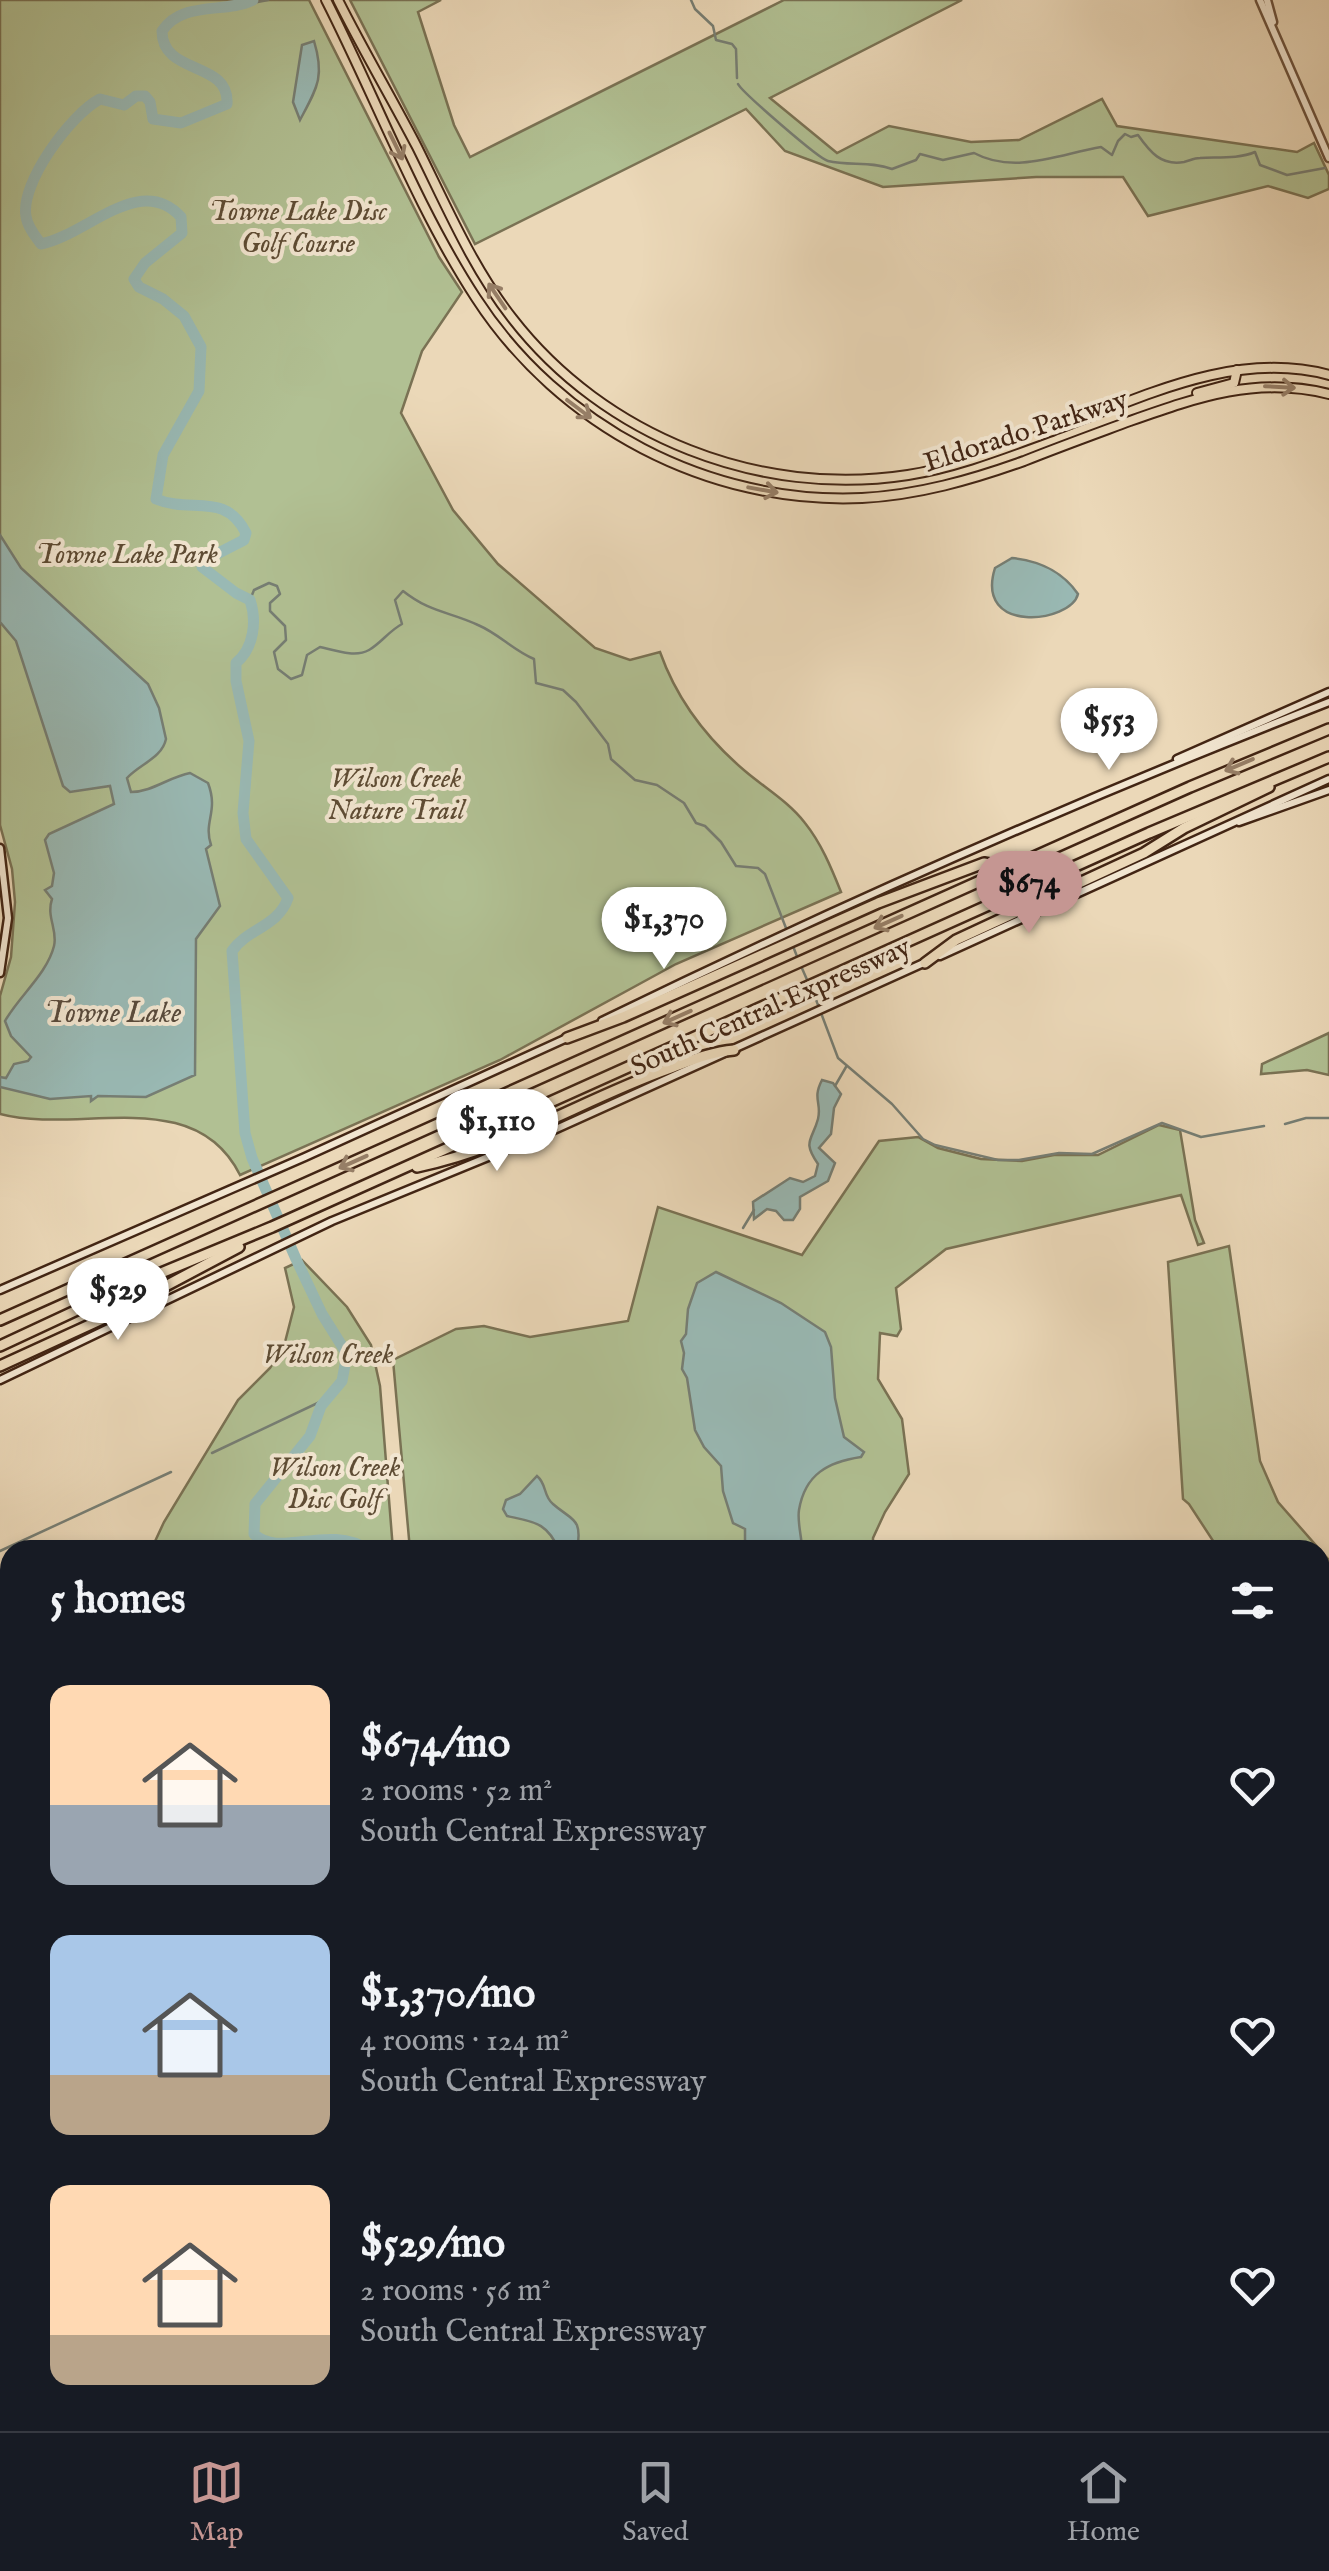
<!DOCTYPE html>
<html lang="en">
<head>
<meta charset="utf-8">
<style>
	:root { --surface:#171b24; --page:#242831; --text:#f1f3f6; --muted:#9ea1a6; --line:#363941; --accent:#c59692 }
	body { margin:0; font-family:"IM FELL English",serif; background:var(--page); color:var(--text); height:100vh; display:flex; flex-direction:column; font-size:38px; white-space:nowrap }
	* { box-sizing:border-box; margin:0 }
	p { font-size:32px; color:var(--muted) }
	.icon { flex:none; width:55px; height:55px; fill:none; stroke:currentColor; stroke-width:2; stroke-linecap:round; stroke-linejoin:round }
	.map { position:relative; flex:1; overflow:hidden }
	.drawer { position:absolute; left:0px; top:1540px; width:1330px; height:892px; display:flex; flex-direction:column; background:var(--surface); border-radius:30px 30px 0 0; box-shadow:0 5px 15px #0003 }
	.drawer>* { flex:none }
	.price { position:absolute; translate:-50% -85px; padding:0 22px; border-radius:35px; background:#fff; color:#222; font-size:32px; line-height:65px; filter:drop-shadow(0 2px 5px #0008) }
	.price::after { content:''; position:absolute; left:50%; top:60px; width:30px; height:22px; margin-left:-15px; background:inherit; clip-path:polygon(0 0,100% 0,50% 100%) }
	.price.active { background:var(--accent); color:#111 }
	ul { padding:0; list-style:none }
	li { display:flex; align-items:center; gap:30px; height:250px; padding:0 50px }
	li span { display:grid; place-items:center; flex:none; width:280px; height:200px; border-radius:20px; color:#555 }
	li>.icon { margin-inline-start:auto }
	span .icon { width:120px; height:120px; fill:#fffc; stroke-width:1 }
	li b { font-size:42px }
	h2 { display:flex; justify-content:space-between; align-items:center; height:120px; padding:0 50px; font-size:42px }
	.dock { display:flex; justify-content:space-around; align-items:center; height:140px; border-top:2px solid var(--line); background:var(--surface); font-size:28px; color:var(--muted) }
	.dock a { display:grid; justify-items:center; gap:5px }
	.dock .active { color:var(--accent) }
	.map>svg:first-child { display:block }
	.green { fill:#b1c093; stroke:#7a7254; stroke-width:2.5 }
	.water { fill:#99b9b4; stroke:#767e74; stroke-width:2.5 }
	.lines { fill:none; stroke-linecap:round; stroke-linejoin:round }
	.stream { stroke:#767e74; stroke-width:2.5 }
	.river { stroke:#99b9b4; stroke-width:11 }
	.tertiary-casing { stroke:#6c523d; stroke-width:11 }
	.secondary-casing { stroke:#422514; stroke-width:11 }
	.primary-casing { stroke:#422514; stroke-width:12 }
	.motorway-casing { stroke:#422514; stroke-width:14 }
	.tertiary { stroke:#f2e6d1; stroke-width:6 }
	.secondary { stroke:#f2e6d1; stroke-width:6 }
	.primary { stroke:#ebd8b8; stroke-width:8 }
	.motorway { stroke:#ebd8b8; stroke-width:9 }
	.oneway { stroke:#967e66 }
	.labels { text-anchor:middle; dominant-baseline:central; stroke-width:8; stroke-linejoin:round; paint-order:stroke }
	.park-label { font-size:28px; font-style:italic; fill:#5e4c34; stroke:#f2e6d1 }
	.street-label { font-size:28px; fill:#422514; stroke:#f2e6d1 }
	.water-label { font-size:30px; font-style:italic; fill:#584a3c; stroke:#f2e6d1 }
</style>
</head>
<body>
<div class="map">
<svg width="1329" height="2431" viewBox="0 0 1329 2431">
	<rect width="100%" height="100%" fill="#ebd8b8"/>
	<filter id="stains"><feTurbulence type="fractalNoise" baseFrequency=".002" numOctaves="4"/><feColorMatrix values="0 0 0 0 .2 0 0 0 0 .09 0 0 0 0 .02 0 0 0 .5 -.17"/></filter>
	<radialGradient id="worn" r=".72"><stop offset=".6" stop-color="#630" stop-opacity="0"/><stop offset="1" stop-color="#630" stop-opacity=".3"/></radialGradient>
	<g class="green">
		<path d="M0 0H309L439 257 462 292 422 351 401 413 453 510 498 564 595 648 630 660 660 652C677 700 706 738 745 771 765 788 789 802 805 823 821 843 831 867 841 892L676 964 500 1060 240 1175C194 1083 79 1135 0 1114V996L11 957 15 902 12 869 0 825Z"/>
		<path d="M350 0H441L418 12 454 125 470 157 784 0H962L770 98 837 153 889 126 971 142 1019 140 1102 99 1117 126 1297 152 1314 143 1329 175V189L1308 198 1268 186 1148 216 1123 177H1036L883 187 785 151 746 109 475 244Z"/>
		<path d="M1329 1033V1075L1307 1070 1261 1074 1262 1064Z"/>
		<path d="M1159 1125 1180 1130 1195 1220 1204 1243 1198 1245 1181 1195 946 1249 896 1288 901 1329 897 1336 880 1333 878 1379 902 1419 909 1474 885 1512 873 1538V1550H410L393 1360 456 1329 484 1326 530 1337 628 1321 658 1207 802 1255 879 1141 918 1137 938 1148 981 1159 1022 1161 1054 1155H1098Z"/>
		<path d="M1229 1246 1260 1461 1278 1502 1320 1550H1219L1189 1504 1183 1499 1168 1262Z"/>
		<path d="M302 1260 347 1307 371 1345 380 1386 393 1550H151L164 1522 238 1400 270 1368 284 1346 294 1307 285 1268Z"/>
		<path d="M1320 1550 1329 1560V1673L1320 1662Z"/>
		<path d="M1329 1747V2036L1326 2030 1320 2031V1755Z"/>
		<path d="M10 2051V2396L0 2371V2054Z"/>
		<path d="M1320 2189 1329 2194V2306L1320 2304Z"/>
		<path d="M21 2423H388L387 2431H24Z"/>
	</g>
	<g class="water">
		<path d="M314 41C325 77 317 88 300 120L293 102 302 45Z"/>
		<path d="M0 535 21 568 148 684 159 708 166 739C162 758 140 764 127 778L131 792C152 792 169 777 190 773L208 783C219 812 203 821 211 845L206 849 220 906 196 939 195 1075 146 1097 98 1096 91 1101V1096L50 1099 0 1087V1077L6 1078 14 1064 28 1061 31 1057 11 1036 5 1021C19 996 47 974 54 946 58 930 46 917 52 899L45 890 52 886 54 873 45 840 49 834 114 804 110 786 70 792 63 786 16 641 0 622Z"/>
		<path d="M1012 558C1040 561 1062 571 1078 594 1071 623 974 635 995 568Z"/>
		<path d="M822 1080 833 1083 841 1094 834 1108 831 1134 819 1148 835 1163 828 1181 800 1197V1209L793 1220H784L776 1211 767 1209 754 1219 753 1202 790 1178 803 1182 815 1176 818 1164C802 1141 812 1141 818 1119 822 1103 812 1099 822 1080Z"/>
		<path d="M716 1272 781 1303 825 1332 831 1347 835 1398 844 1437 864 1452 861 1457C828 1462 805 1474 799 1510 797 1522 802 1537 802 1550H738L745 1542V1529L733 1523 723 1491 721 1466 704 1447 695 1430 687 1378 682 1369 684 1353 681 1341 686 1334 688 1309 697 1283Z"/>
		<path d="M537 1476C547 1484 543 1496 553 1504 572 1521 583 1517 577 1550H559C547 1522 534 1522 507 1516L503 1509 506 1500 520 1494Z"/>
	</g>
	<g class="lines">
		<g class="stream">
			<path d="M691 0 695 9 713 26 716 40 732 44 736 49 737 78"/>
			<path d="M247 4 268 0"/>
			<path d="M738 84C742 92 819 159 828 161 849 166 871 161 892 169L916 160 920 154 943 160 974 153C1015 175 1060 154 1101 147L1112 155 1118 141 1125 134 1131 137 1138 135C1150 152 1161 166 1184 162 1189 161 1194 158 1200 158 1218 157 1239 159 1255 152L1260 165 1287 175 1325 168"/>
			<path d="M250 600 254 590 269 583 277 586 280 594 270 603V611L285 626 286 640 274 652 278 669 291 679 302 675 307 655 320 647C334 650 355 658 369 650 381 643 389 631 402 624L395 600 403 591C431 613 448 611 478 625 499 634 513 650 534 659L536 683 563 690 576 702 608 744 611 759 635 780 657 785 684 803 696 823 705 826 721 842 736 866 758 868 765 874 798 959"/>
			<path d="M801 966 808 982"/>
			<path d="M812 989 838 1058 892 1104 923 1139 935 1145 998 1160H1019L1059 1153 1092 1154 1162 1123 1201 1137 1264 1126"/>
			<path d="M835 1086 846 1067"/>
			<path d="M1285 1124 1306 1118H1329"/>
			<path d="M743 1228 754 1210"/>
			<path d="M212 1453 324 1400"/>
			<path d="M0 1551 171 1472"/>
			<path d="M1320 2308 1329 2309"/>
		</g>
		<g class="river">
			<path d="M253 0C225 14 183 0 162 31 162 76 230 60 227 104L181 123 153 119 150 102 145 96H136L124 105 100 99C71 114 20 183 26 216 27 226 35 236 41 244 87 235 140 172 181 217L182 233 145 263 134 279 139 287 163 299 184 316 201 347 199 391 163 455 156 499C191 514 225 491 246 533L244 540 207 559 202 567 236 593 250 600C257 621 254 648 236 663V681L249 741 243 813 246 839 288 898C278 927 248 928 232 951L245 1133 252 1158 296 1259 322 1314 347 1354 342 1381 321 1406 310 1436 255 1504 254 1534C279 1559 329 1523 368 1550"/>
			<path d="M203 2431 214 2422"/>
		</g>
		<g class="tertiary-casing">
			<g id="tertiary">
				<path d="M1260 0 1329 158"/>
				<path d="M1267 0 1273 22"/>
				<path d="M0 2397 10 2422"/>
			</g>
		</g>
		<g class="secondary-casing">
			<g id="secondary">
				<path d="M1177 759 1329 692"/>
				<path d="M1239 822 1329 790"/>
				<path d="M0 848 8 918 0 973"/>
				<path d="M940 956 1329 779"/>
				<path d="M602 1021C840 905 1083 798 1329 702"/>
				<path d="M0 1290 305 1157 569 1037"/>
				<path d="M0 1380 332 1221 554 1130 928 961"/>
			</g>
		</g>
		<g class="primary-casing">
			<g id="primary">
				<path d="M326 0C375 96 417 208 476 298 559 426 709 505 862 498 918 495 971 480 1024 461 1059 447 1095 434 1130 421 1198 397 1257 376 1329 394"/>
				<path d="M338 0C363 50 391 97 417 147 446 205 472 267 512 318 604 437 760 498 908 475 958 467 1005 448 1052 431 1139 399 1234 349 1329 375"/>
				<path d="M1197 393 1234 383 1237 370"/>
			</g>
		</g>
		<g class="motorway-casing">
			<g id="motorway">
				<path d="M925 963 956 940 1144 853 1184 828 1269 787"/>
				<path d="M567 1038 623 1017 878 903 984 863 1006 867"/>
				<path d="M417 1167C506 1149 584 1099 668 1069 690 1061 710 1052 734 1050"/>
				<path d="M0 1320 1190 787 1329 729"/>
				<path d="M0 1346 120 1290 272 1227 1149 833 1329 757"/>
				<path d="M0 1366 109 1316 239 1247"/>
			</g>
		</g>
		<use href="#tertiary" class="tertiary"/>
		<use href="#secondary" class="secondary"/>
		<use href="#primary" class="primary"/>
		<use href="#motorway" class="motorway"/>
	</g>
	<defs><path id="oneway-shaft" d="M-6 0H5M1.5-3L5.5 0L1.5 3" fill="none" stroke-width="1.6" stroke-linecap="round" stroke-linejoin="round" transform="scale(2.5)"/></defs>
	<g class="oneway">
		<use href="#oneway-shaft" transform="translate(396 146) rotate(64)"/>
		<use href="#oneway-shaft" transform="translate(497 296) rotate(-124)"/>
		<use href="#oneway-shaft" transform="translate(1280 387) rotate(3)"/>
		<use href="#oneway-shaft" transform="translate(579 409) rotate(37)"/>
		<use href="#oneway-shaft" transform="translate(763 490) rotate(10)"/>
		<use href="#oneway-shaft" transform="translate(1239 765) rotate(157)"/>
		<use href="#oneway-shaft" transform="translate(888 922) rotate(156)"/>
		<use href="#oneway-shaft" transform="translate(677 1017) rotate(156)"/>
		<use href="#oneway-shaft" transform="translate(353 1162) rotate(156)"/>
	</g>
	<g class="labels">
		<g class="park-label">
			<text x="298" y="212">Towne Lake Disc<tspan x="298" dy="32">Golf Course</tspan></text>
			<text x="127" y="555">Towne Lake Park</text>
			<text x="396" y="779">Wilson Creek<tspan x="396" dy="32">Nature Trail</tspan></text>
			<text x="328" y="1355">Wilson Creek</text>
			<text x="335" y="1468">Wilson Creek<tspan x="335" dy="32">Disc Golf</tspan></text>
		</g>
		<g class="street-label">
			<text transform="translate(1026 432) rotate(-18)">Eldorado Parkway</text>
			<text transform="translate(771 1008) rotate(-24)">South Central Expressway</text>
		</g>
		<g class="water-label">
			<text x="113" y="1014">Towne Lake</text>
		</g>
	</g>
	<rect width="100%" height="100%" filter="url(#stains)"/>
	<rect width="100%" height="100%" fill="url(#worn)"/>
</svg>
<b class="price" style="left:1109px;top:773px">$553</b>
<b class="price active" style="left:1029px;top:936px">$674</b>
<b class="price" style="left:664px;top:972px">$1,370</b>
<b class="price" style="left:497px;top:1174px">$1,110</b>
<b class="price" style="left:118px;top:1343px">$529</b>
<section class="drawer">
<h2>5 homes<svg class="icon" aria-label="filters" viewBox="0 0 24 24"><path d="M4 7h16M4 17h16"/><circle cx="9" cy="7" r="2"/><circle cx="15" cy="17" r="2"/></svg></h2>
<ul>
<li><span style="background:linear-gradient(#ffd9b3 60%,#9aa5b1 0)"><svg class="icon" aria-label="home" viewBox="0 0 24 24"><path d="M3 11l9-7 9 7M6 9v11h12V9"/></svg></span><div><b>$674/mo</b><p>2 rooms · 52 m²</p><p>South Central Expressway</p></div><svg class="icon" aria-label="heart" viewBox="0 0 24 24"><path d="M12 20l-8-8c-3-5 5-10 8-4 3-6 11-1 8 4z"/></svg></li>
<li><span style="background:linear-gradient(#a9c7e8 70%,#b9a48a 0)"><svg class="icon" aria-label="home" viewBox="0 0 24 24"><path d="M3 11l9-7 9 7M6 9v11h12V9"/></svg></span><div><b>$1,370/mo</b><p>4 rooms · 124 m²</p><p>South Central Expressway</p></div><svg class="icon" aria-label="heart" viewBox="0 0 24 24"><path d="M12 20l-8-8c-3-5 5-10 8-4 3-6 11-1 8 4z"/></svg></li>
<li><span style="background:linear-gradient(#ffd9b3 75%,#b9a48a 0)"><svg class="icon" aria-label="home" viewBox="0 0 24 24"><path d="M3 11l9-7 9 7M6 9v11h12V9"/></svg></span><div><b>$529/mo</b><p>2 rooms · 56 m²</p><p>South Central Expressway</p></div><svg class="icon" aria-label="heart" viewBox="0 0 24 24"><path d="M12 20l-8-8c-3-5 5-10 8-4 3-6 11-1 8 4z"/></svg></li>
</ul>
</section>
</div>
<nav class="dock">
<a class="active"><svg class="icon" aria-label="map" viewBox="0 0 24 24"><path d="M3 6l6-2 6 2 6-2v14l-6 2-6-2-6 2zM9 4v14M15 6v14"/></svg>Map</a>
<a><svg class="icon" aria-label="saved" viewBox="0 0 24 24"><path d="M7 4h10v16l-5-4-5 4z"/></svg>Saved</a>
<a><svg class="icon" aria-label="home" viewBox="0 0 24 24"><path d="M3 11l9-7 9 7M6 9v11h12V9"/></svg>Home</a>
</nav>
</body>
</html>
